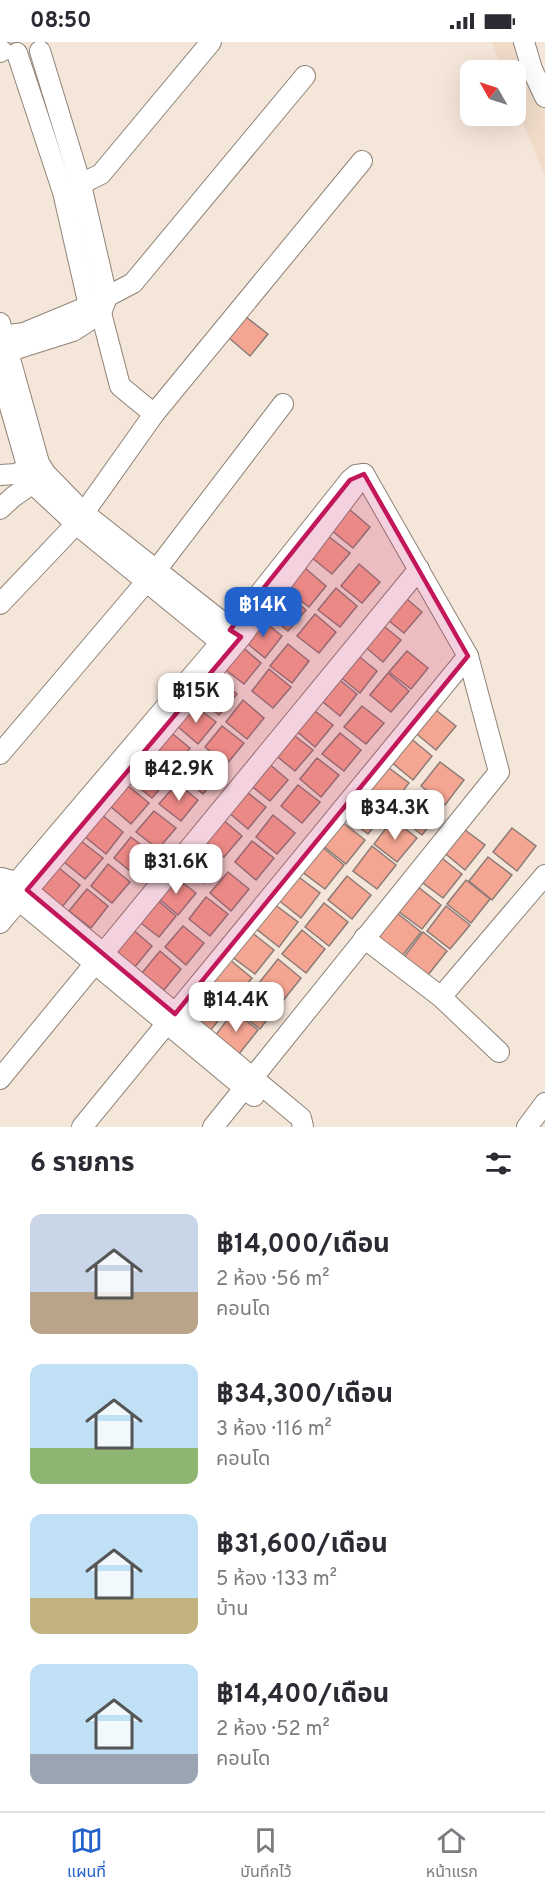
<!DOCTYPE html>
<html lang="th">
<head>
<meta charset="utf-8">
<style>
	:root { --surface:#fff; --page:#f7f7f7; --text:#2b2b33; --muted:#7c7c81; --line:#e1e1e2; --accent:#2361cd }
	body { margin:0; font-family:Overpass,"Noto Sans Thai",sans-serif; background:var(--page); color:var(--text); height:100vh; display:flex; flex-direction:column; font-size:22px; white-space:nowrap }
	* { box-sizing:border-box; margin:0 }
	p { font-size:20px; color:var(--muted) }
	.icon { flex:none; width:33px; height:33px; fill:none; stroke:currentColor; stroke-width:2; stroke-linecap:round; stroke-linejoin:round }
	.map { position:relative; height:1085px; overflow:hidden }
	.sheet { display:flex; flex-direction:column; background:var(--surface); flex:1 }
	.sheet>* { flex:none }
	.needle { width:39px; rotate:309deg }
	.fabs { position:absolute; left:460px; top:18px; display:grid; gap:12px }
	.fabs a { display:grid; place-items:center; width:66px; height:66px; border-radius:12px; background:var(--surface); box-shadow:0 6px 24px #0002; font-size:30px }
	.price { position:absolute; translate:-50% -51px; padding:0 14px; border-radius:12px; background:#fff; color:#222; font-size:20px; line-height:39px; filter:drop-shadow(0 2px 3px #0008) }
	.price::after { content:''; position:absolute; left:50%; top:36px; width:18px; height:14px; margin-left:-9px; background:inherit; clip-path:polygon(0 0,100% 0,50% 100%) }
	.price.active { background:var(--accent); color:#fff }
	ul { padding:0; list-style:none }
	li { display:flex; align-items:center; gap:18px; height:150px; padding:0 30px }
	li span { display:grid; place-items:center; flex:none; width:168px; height:120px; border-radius:12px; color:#555 }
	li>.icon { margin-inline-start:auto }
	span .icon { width:72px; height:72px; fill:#fffc; stroke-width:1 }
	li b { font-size:26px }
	h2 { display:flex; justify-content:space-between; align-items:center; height:72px; padding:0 30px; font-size:26px }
	.status { display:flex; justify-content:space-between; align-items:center; height:42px; padding:0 30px; background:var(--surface); direction:ltr }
	.status svg { height:16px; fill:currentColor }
	.tab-bar { display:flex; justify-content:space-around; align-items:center; height:84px; border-top:2px solid var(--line); background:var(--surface); font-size:16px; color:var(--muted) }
	.tab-bar a { display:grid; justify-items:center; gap:3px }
	.tab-bar .active { color:var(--accent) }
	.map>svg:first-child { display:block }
	.built { fill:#f1dcca }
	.building { fill:#f5a692; stroke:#8d7b77; stroke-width:1.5 }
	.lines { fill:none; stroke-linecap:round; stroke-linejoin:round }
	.minor-tunnel { stroke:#d4c7bc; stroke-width:20; stroke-dasharray:20 10; stroke-linecap:butt }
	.minor-casing { stroke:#8f8277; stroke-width:22 }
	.minor { stroke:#fff; stroke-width:20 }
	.marked { fill:#c2185b; fill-opacity:0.2; stroke:#c2185b; stroke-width:4.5; stroke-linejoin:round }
</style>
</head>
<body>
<div class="status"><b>08:50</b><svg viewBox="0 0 49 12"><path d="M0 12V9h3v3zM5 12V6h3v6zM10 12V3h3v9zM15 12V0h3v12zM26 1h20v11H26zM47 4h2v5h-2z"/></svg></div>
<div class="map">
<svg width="545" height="1085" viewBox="0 0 545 1085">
	<rect width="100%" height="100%" fill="#f5e6da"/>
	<path class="built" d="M492 0H531L545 37V135L516 64V28H502Z"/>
	<g class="building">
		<path d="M246 275 268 292 250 314 229 296Z"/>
		<path d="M349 467 370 485 353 506 331 488Z"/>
		<path d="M328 494 350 511 332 532 311 515Z"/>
		<path d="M359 522 380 540 362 561 341 544Z"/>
		<path d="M305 526 326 544 309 565 287 548Z"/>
		<path d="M336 546 357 564 340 585 318 568Z"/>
		<path d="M284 550 306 568 288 589 267 572Z"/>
		<path d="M401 552 422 570 404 591 383 574Z"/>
		<path d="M315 572 336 590 319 611 297 594Z"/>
		<path d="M261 577 282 594 265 616 243 598Z"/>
		<path d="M380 581 401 598 383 620 362 602Z"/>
		<path d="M288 602 309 619 292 641 270 624Z"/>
		<path d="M240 603 261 621 244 642 222 625Z"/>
		<path d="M407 609 428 626 411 647 389 630Z"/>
		<path d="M356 612 377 629 360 651 339 634Z"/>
		<path d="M269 627 291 645 273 666 252 649Z"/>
		<path d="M388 631 409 649 391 670 370 653Z"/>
		<path d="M215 634 237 652 219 673 198 656Z"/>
		<path d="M336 635 357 652 340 674 318 656Z"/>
		<path d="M243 658 264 676 247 697 226 680Z"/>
		<path d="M194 663 216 680 198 702 177 684Z"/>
		<path d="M362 664 384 681 366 702 344 685Z"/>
		<path d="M432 665 456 684 436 708 413 689Z"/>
		<path d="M311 666 333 683 315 705 294 687Z"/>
		<path d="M222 684 244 701 226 723 205 705Z"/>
		<path d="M169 689 190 706 173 728 151 710Z"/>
		<path d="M291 691 313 708 295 729 274 712Z"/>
		<path d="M340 691 361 708 344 729 322 712Z"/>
		<path d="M409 695 432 714 413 738 390 719Z"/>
		<path d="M199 714 221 731 203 752 182 735Z"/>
		<path d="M317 716 339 733 321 755 300 737Z"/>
		<path d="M148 717 170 735 152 756 131 739Z"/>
		<path d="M267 720 288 738 270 759 249 742Z"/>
		<path d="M440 720 464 738 445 763 421 744Z"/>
		<path d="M385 723 409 741 390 766 366 747Z"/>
		<path d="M177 741 198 758 181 779 159 762Z"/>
		<path d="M127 743 149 761 131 782 110 764Z"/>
		<path d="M298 743 320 760 302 781 281 764Z"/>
		<path d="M244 748 266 765 248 787 227 769Z"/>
		<path d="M363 749 387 768 368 792 344 774Z"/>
		<path d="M417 750 441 769 422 793 398 774Z"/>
		<path d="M154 769 176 786 158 807 136 790Z"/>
		<path d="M102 773 123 790 106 812 84 794Z"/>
		<path d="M273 773 295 791 277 812 256 795Z"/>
		<path d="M221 776 242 794 224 815 203 798Z"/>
		<path d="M393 777 417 796 397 820 374 802Z"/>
		<path d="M341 779 365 798 346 822 322 803Z"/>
		<path d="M461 785 485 803 465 828 442 809Z"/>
		<path d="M512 786 536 804 517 829 493 810Z"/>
		<path d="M131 795 153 812 135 833 114 816Z"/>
		<path d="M81 799 103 816 85 837 64 820Z"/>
		<path d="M252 799 274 816 256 838 235 820Z"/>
		<path d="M200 802 221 820 203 841 182 823Z"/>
		<path d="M321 804 344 823 325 847 301 829Z"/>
		<path d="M372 804 396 823 377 847 353 829Z"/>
		<path d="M438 813 462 832 443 856 419 838Z"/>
		<path d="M488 815 512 833 492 858 469 839Z"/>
		<path d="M108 822 130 840 112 861 91 844Z"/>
		<path d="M59 826 80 843 62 865 41 847Z"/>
		<path d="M228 830 249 847 231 869 210 851Z"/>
		<path d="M296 833 320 851 301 876 277 857Z"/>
		<path d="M174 834 196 851 178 873 157 855Z"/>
		<path d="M347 834 371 853 352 877 328 858Z"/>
		<path d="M466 838 490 857 471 881 447 862Z"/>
		<path d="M417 844 441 863 422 887 398 869Z"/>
		<path d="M87 847 108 864 91 886 69 869Z"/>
		<path d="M206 855 228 872 210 894 189 877Z"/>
		<path d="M155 856 176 874 159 895 137 878Z"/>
		<path d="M324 861 348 880 329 904 305 885Z"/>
		<path d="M274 862 298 880 279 905 255 886Z"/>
		<path d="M446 864 470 883 450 907 427 889Z"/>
		<path d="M397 871 421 890 402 914 378 895Z"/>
		<path d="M183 884 204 901 186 923 165 905Z"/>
		<path d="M131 886 152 904 134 926 113 908Z"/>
		<path d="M302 888 325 907 306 931 282 912Z"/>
		<path d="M250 889 274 908 255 932 231 914Z"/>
		<path d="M423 890 447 909 428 933 404 915Z"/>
		<path d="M160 909 181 927 164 948 142 931Z"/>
		<path d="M229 917 252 936 233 960 209 942Z"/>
		<path d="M278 917 301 936 282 960 259 941Z"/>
		<path d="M255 943 279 962 260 987 236 968Z"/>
		<path d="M205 946 229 965 210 989 186 970Z"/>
		<path d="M234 969 258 988 239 1012 215 994Z"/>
	</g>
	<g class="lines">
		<path class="minor-tunnel" d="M2 9 28 0"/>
		<g class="minor-casing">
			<g id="minor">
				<path d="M524 0 532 27 545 55"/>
				<path d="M0 10 2 9"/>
				<path d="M69 148 101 132 211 0"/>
				<path d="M97 260 133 241 305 34"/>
				<path d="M91 265 101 271 120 344 154 372"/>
				<path d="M0 281 39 421 46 432 84 471 240 594"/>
				<path d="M0 294 24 291 89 264 63 150 17 11"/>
				<path d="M0 312 73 289 101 271 107 255 81 143 40 9"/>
				<path d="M0 330 32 441 76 482 230 608"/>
				<path d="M0 433 16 432 37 422"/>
				<path d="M0 467 13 455 43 434"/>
				<path d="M0 562 76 482 154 372 362 119"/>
				<path d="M0 712 157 527 283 362"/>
				<path d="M1 836 16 840 27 848 301 1076 303 1085"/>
				<path d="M9 850 254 1054"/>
				<path d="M0 860 221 600 350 438 356 433 364 432 241 595 0 881"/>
				<path d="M364 896 441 955 499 1010"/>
				<path d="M441 955 545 833"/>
				<path d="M0 1037 419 527"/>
				<path d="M82 1085 468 614"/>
				<path d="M213 1085 499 730 468 614 364 432"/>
				<path d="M527 1085 545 1061"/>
			</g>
		</g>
		<use href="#minor" class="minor"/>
	</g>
	<path class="marked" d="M364 432 468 614 175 972 27 848 241 595 230 588 350 438Z"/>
</svg>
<div class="fabs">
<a><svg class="needle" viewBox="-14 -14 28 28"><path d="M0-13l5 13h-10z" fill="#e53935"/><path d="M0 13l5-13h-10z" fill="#7c7c81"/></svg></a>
</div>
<b class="price active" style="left:263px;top:596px">฿14K</b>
<b class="price" style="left:196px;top:682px">฿15K</b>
<b class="price" style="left:179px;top:760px">฿42.9K</b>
<b class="price" style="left:395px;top:799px">฿34.3K</b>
<b class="price" style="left:176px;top:853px">฿31.6K</b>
<b class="price" style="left:236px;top:991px">฿14.4K</b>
</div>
<section class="sheet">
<h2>6 รายการ<svg class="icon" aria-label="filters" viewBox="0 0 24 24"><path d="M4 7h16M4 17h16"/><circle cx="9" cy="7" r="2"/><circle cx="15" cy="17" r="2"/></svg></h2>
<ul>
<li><span style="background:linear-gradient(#c9d6e8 65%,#b9a48a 0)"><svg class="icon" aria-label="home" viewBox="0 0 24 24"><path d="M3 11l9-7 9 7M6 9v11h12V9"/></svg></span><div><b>฿14,000/เดือน</b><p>2 ห้อง · 56 m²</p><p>คอนโด</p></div></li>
<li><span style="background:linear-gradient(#bfe0f5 70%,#8fb573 0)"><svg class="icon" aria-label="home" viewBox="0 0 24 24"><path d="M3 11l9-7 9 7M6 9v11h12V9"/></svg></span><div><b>฿34,300/เดือน</b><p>3 ห้อง · 116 m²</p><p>คอนโด</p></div></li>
<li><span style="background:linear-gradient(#bfe0f5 70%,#c2b280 0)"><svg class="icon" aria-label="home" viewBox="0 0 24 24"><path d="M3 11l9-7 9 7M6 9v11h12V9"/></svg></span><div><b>฿31,600/เดือน</b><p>5 ห้อง · 133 m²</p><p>บ้าน</p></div></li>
<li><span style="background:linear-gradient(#bfe0f5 75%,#9aa5b1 0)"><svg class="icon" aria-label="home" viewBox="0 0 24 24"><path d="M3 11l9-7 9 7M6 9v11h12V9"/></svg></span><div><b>฿14,400/เดือน</b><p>2 ห้อง · 52 m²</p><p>คอนโด</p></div></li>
</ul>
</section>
<nav class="tab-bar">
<a class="active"><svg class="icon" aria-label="map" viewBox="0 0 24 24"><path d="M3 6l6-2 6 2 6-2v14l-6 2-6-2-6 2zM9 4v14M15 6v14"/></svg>แผนที่</a>
<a><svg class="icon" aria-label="saved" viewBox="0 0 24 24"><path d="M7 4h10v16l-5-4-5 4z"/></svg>บันทึกไว้</a>
<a><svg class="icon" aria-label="home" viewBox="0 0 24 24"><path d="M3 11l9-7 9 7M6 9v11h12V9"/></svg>หน้าแรก</a>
</nav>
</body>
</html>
